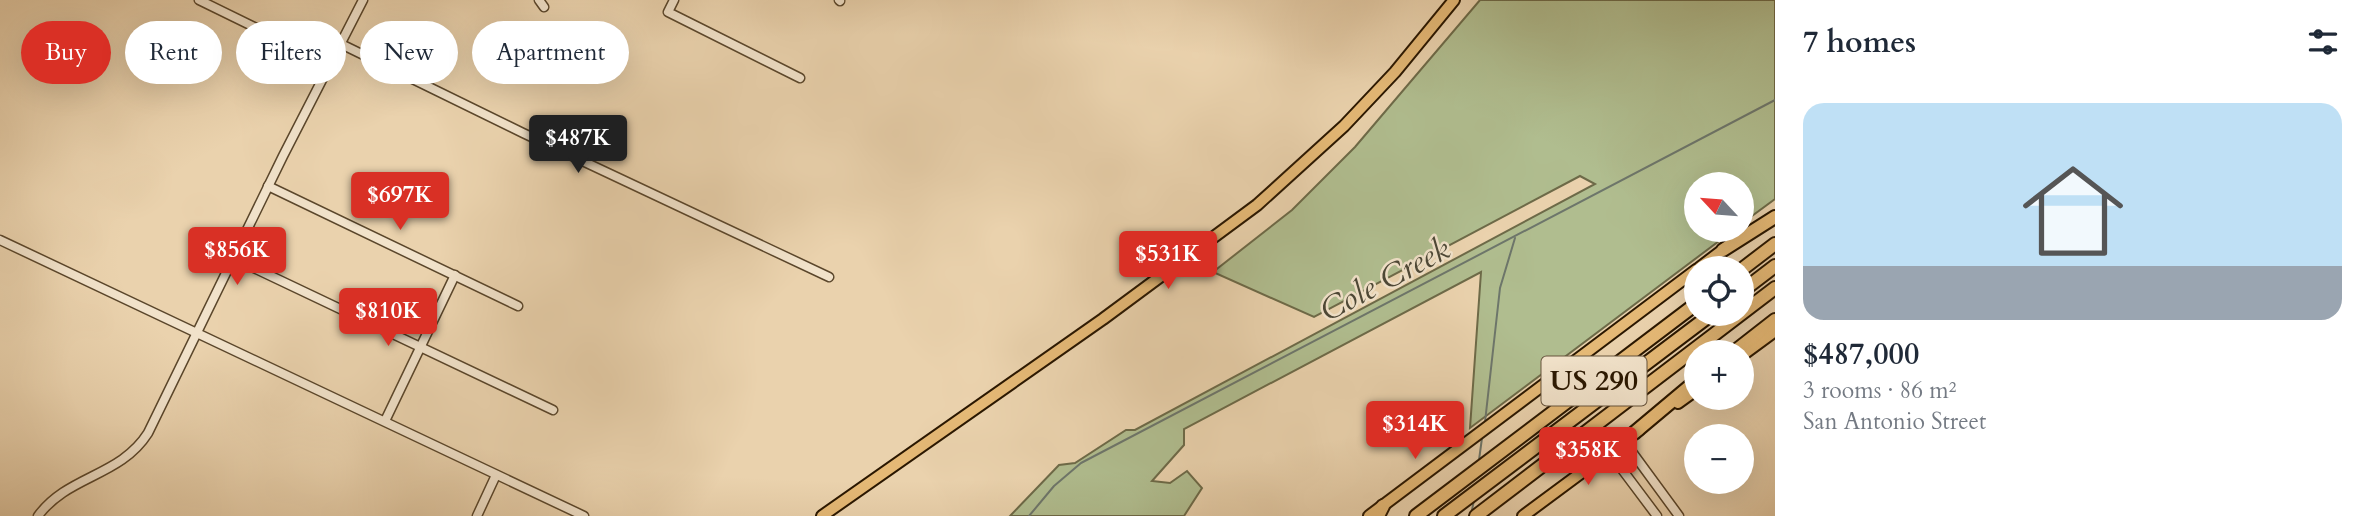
<!DOCTYPE html>
<html lang="en">
<head>
<meta charset="utf-8">
<style>
	:root { --surface:#fff; --page:#f2f2f3; --text:#1f2937; --muted:#747a83; --accent:#d93025 }
	body { margin:0; font-family:Cardo,serif; background:var(--page); color:var(--text); height:100vh; display:flex; flex-direction:column; font-size:26px; white-space:nowrap }
	* { box-sizing:border-box; margin:0 }
	p { font-size:23px; color:var(--muted) }
	.icon { flex:none; width:38px; height:38px; fill:none; stroke:currentColor; stroke-width:2; stroke-linecap:round; stroke-linejoin:round }
	.map { position:relative; flex:1; overflow:hidden }
	.sheet { display:flex; flex-direction:column; background:var(--surface); width:595px }
	.sheet>* { flex:none }
	.banner { position:absolute; left:21px; top:21px; width:665px; height:63px; display:flex; gap:14px }
	.needle { width:46px; rotate:296deg }
	.controls { position:absolute; left:1684px; top:172px; display:grid; gap:14px }
	.controls a { display:grid; place-items:center; width:70px; height:70px; border-radius:50%; background:var(--surface); box-shadow:0 7px 28px #0002; font-size:35px }
	.price { position:absolute; translate:-50% -60px; padding:0 16px; border-radius:7px; background:var(--accent); color:#fff; font-size:23px; line-height:46px; filter:drop-shadow(0 2px 4px #0008) }
	.price::after { content:''; position:absolute; left:50%; top:42px; width:21px; height:16px; margin-left:-10px; background:inherit; clip-path:polygon(0 0,100% 0,50% 100%) }
	.price.selected { background:#222; color:#fff }
	ul { padding:0; list-style:none }
	li { display:grid; align-content:center; gap:14px; height:371px; padding:0 28px }
	li span { display:grid; place-items:center; height:217px; border-radius:21px; color:#555 }
	li>.icon { margin-inline-start:auto }
	span .icon { width:126px; height:126px; fill:#fffc; stroke-width:1 }
	li b { font-size:30px }
	h2 { display:flex; justify-content:space-between; align-items:center; height:84px; padding:0 28px; font-size:30px }
	.pill { padding:0 24px; border-radius:32px; background:var(--surface); box-shadow:0 7px 28px #0002; font-size:24px; line-height:63px }
	.pill.selected { background:var(--accent); color:#fff }
	main { display:flex; flex:1; min-height:0 }
	.map>svg:first-child { display:block }
	.green { fill:#b0bd8f; stroke:#6d6a48; stroke-width:2 }
	.lines { fill:none; stroke-linecap:round; stroke-linejoin:round }
	.stream { stroke:#6d766b; stroke-width:2 }
	.minor-casing { stroke:#5a462b; stroke-width:11 }
	.major-casing { stroke:#2a1700; stroke-width:14 }
	.highway-casing { stroke:#2a1700; stroke-width:16 }
	.minor { stroke:#f1e2ca; stroke-width:8 }
	.major { stroke:#e5b976; stroke-width:10 }
	.highway { stroke:#e5b976; stroke-width:12 }
	.labels { text-anchor:middle; dominant-baseline:central; stroke-width:5; stroke-linejoin:round; paint-order:stroke }
	.shield { fill:#f1e2ca; stroke:#66543d; stroke-width:2 }
	.shield-label { font-size:28px; font-weight:bold; fill:#2a1700 }
	.water-label { font-size:32px; font-style:italic; fill:#4c4736; stroke:#f1e2ca }
</style>
</head>
<body>
<main>
<div class="map">
<svg width="1775" height="516" viewBox="0 0 1775 516">
	<rect width="100%" height="100%" fill="#ead2ad"/>
	<filter id="stains"><feTurbulence type="fractalNoise" baseFrequency=".00286" numOctaves="4"/><feColorMatrix values="0 0 0 0 .2 0 0 0 0 .09 0 0 0 0 .02 0 0 0 .5 -.17"/></filter>
	<radialGradient id="worn" r=".72"><stop offset=".6" stop-color="#630" stop-opacity="0"/><stop offset="1" stop-color="#630" stop-opacity=".3"/></radialGradient>
	<path class="green" d="M1480 0H1775V199L1741 224V184H1696V229H1735L1470 428 1481 272 1184 429V445L1152 481 1170 483 1187 471 1202 488 1184 516H1010L1059 465 1075 463 1126 430H1135L1595 184 1580 176 1314 317 1213 272 1292 210 1355 147Z"/>
	<g class="lines">
		<g class="stream">
			<path d="M1485 422 1500 288 1515 238"/>
			<path d="M1479 460 1482 438"/>
			<path d="M1471 515 1474 500"/>
			<path d="M1029 516 1054 486 1081 463 1775 100"/>
		</g>
		<g class="minor-casing">
			<g id="minor">
				<path d="M199 0 330 64"/>
				<path d="M539 0 544 7"/>
				<path d="M674 0 668 12 800 78"/>
				<path d="M839 0 840 1"/>
				<path d="M341 44 523 133 829 277"/>
				<path d="M268 186 518 306"/>
				<path d="M0 240 584 516"/>
				<path d="M235 259 553 410"/>
				<path d="M385 421 455 275"/>
				<path d="M1624 441 1679 516"/>
				<path d="M1609 452 1657 516"/>
				<path d="M38 516C68 475 120 477 148 433L283 156 363 0"/>
				<path d="M477 516 496 475"/>
			</g>
		</g>
		<g class="major-casing">
			<g id="major">
				<path d="M1699 268 1728 246"/>
				<path d="M1741 356 1775 331"/>
				<path d="M1678 403 1696 390"/>
				<path d="M822 516 1103 319 1257 205 1344 126 1395 72 1454 0"/>
				<path d="M1369 516 1696 270"/>
				<path d="M1523 516 1639 430"/>
			</g>
		</g>
		<g class="highway-casing">
			<g id="highway">
				<path d="M1723 250 1775 217"/>
				<path d="M1741 270 1775 244"/>
				<path d="M1741 292 1775 266"/>
				<path d="M1734 352 1775 320"/>
				<path d="M1634 433 1696 381"/>
				<path d="M1378 516 1383 506"/>
				<path d="M1416 516 1696 304"/>
				<path d="M1444 516 1713 313"/>
				<path d="M1476 516 1775 288"/>
			</g>
		</g>
		<use href="#minor" class="minor"/>
		<use href="#major" class="major"/>
		<use href="#highway" class="highway"/>
	</g>
	<g class="labels">
		<rect class="shield" x="1541.5" y="356.5" width="105" height="49" rx="5"/>
		<g class="shield-label">
			<text x="1594" y="381">US 290</text>
		</g>
		<g class="water-label">
			<text transform="translate(1385 280) rotate(-28)">Cole Creek</text>
		</g>
	</g>
	<rect width="100%" height="100%" filter="url(#stains)"/>
	<rect width="100%" height="100%" fill="url(#worn)"/>
</svg>
<div class="controls">
<a><svg class="needle" viewBox="-14 -14 28 28"><path d="M0-13l5 13h-10z" fill="#e53935"/><path d="M0 13l5-13h-10z" fill="#747a83"/></svg></a>
<a><svg class="icon" aria-label="locate" viewBox="0 0 24 24"><circle cx="12" cy="12" r="6"/><path d="M12 2v4M12 18v4M2 12h4M18 12h4"/></svg></a>
<a>+</a>
<a>−</a>
</div>
<b class="price selected" style="left:578px;top:175px">$487K</b>
<b class="price" style="left:400px;top:232px">$697K</b>
<b class="price" style="left:237px;top:287px">$856K</b>
<b class="price" style="left:1168px;top:291px">$531K</b>
<b class="price" style="left:388px;top:348px">$810K</b>
<b class="price" style="left:1415px;top:461px">$314K</b>
<b class="price" style="left:1588px;top:487px">$358K</b>
<div class="banner">
<a class="pill selected">Buy</a>
<a class="pill">Rent</a>
<a class="pill">Filters</a>
<a class="pill">New</a>
<a class="pill">Apartment</a>
</div>
</div>
<section class="sheet">
<h2>7 homes<svg class="icon" aria-label="filters" viewBox="0 0 24 24"><path d="M4 7h16M4 17h16"/><circle cx="9" cy="7" r="2"/><circle cx="15" cy="17" r="2"/></svg></h2>
<ul>
<li><span style="background:linear-gradient(#bfe0f5 75%,#9aa5b1 0)"><svg class="icon" aria-label="home" viewBox="0 0 24 24"><path d="M3 11l9-7 9 7M6 9v11h12V9"/></svg></span><div><b>$487,000</b><p>3 rooms · 86 m²</p><p>San Antonio Street</p></div></li>
</ul>
</section>
</main>
</body>
</html>
